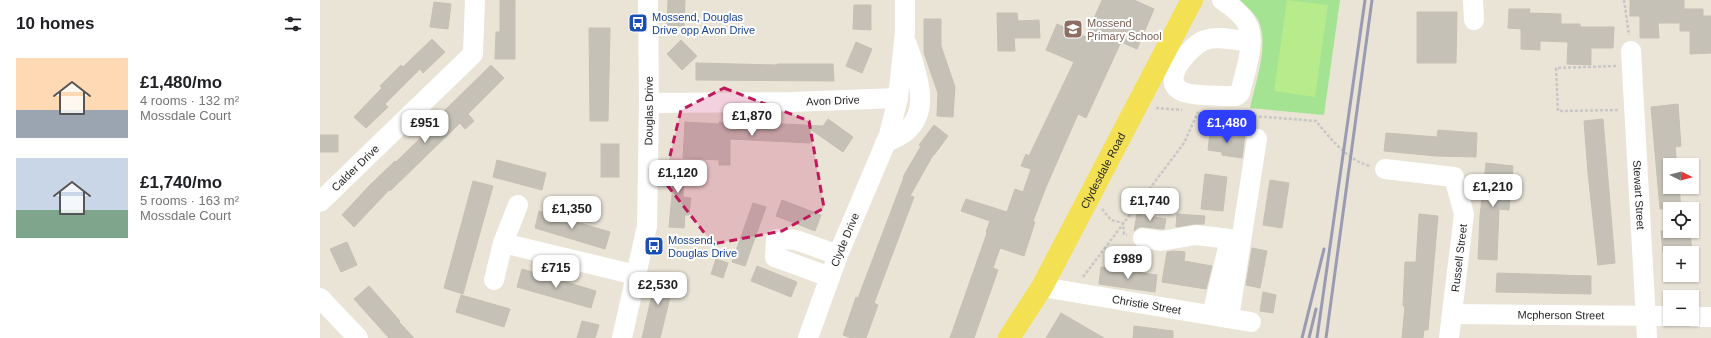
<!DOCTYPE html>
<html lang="en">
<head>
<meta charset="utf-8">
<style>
	:root { --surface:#fff; --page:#f2f2f2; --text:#202124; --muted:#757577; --accent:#303efe }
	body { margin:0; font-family:Arial,sans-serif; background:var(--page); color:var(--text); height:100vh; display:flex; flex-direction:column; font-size:15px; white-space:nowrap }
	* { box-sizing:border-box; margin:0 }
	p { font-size:13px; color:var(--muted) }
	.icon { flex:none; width:22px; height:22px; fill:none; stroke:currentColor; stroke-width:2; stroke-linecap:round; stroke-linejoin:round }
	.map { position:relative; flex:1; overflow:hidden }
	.side { display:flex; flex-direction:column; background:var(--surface); width:320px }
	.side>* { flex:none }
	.needle { width:26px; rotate:96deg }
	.controls { position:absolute; left:1343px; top:158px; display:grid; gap:8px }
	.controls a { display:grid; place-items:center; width:36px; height:36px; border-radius:0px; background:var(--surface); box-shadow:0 1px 3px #0004; font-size:20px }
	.price { position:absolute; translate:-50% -34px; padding:0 9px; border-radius:8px; background:#fff; color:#222; font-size:13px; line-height:26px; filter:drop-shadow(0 1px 2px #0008) }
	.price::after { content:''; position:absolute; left:50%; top:24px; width:12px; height:9px; margin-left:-6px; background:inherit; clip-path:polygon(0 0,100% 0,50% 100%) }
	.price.selected { background:var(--accent); color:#fff }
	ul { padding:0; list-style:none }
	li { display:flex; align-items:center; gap:12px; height:100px; padding:0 16px }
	li span { display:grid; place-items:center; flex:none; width:112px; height:80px; border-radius:0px; color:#555 }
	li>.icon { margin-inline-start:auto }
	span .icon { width:48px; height:48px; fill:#fffc; stroke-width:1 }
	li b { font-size:17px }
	h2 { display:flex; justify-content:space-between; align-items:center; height:48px; padding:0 16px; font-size:17px }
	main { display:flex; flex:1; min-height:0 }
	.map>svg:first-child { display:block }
	.green { fill:#a3e391 }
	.pitch { fill:#b7eb8c }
	.building { fill:#c5c1b7; stroke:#c5c0b1 }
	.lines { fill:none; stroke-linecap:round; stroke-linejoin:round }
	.path { stroke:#c7c7c7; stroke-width:2.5; stroke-dasharray:3 2; stroke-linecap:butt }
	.minor { stroke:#fff; stroke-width:20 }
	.major { stroke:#f3e053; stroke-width:22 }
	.rail { stroke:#9a9bb2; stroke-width:3 }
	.marked { fill:#c2185b; fill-opacity:0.2; stroke:#c2185b; stroke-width:3; stroke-dasharray:8 5; stroke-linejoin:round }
	.labels { text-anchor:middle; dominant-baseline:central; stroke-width:4; stroke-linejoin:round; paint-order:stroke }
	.transit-label { font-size:11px; fill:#164399; stroke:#fff; text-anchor:start }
	.education-label { font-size:11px; fill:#785e54; stroke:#fff; text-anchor:start }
	.street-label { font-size:11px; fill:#262626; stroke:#fff }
</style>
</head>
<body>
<main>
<section class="side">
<h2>10 homes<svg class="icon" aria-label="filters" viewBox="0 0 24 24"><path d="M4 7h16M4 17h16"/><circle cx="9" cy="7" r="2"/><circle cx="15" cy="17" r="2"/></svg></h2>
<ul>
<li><span style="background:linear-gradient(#ffd9b3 65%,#9aa5b1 0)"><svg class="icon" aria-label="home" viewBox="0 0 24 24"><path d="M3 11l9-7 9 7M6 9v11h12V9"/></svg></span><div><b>£1,480/mo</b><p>4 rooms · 132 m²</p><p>Mossdale Court</p></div></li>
<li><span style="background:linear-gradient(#c9d6e8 65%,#7fa58c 0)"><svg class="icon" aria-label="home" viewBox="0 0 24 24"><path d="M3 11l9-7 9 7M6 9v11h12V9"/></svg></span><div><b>£1,740/mo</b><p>5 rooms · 163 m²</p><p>Mossdale Court</p></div></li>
</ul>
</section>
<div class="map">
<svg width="1391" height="338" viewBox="0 0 1391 338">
	<rect width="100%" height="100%" fill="#eae4d7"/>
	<path class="green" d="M920 0H1020L1004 115 930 108C935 84 951 41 937 18 932 11 926 6 920 0Z"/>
	<path class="pitch" d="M967 0 1008 5 995 97 954 91Z"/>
	<g class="building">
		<path d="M180 0H195V59H175L176 32H180Z"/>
		<path d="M348 0H365L364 26 347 25Z"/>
		<path d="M782 0H814L834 9 817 49 801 42 766 118 758 114 726 187 713 221 715 222 704 256 680 248 673 268 678 270 654 338H630L667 233 666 232 670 221 641 211 646 199 687 212 695 189 703 192 711 169 701 166 706 154 709 156 754 62 726 50 737 24 766 37Z"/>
		<path d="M1310 0H1364V9H1383V16H1391V53L1370 54V31H1360V23H1338L1339 38H1320V16H1310Z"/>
		<path d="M114 2 131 4 128 29 110 27Z"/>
		<path d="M534 5H551V30L533 29Z"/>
		<path d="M1189 9H1210L1209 13 1241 14V24H1260V27H1294L1293 48H1271V65L1247 64 1248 42 1220 41V50L1201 49V29L1188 28Z"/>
		<path d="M1097 12H1137L1136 63H1097Z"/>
		<path d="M677 13H697L698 21 719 20 720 38H694L695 51H678Z"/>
		<path d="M604 19H621V46L635 87 633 117 617 116 618 93 604 53Z"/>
		<path d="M269 28H290L288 121H270Z"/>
		<path d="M112 39 125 52 103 73 100 69 65 104 68 107 46 128 34 117 62 88 60 86 81 65 83 67Z"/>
		<path d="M361 40 377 56 362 70 347 54Z"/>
		<path d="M536 42 552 49 542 73 526 66Z"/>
		<path d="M376 63 457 65V64H513L514 81 376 80Z"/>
		<path d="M171 65 184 78 148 114 154 121 145 129 140 123 70 191 69 190 34 227 22 215 50 185 75 161 76 162 118 121 116 119Z"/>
		<path d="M1358 104 1361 146 1355 147 1357 165H1350V187H1359L1361 209H1340L1331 107Z"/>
		<path d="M508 119 533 137 523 152 490 129V143L410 139V165H399V160L363 158 365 122 399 124V122H424L503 126Z"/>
		<path d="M1283 119 1295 263 1278 265 1268 173 1264 121Z"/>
		<path d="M614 125 628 136 614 155H613L590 196 594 197 554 303 558 305 546 338H531L523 335 536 297 538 298 584 177H583L601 146 599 145Z"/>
		<path d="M1118 130 1157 133 1156 157 1116 156 1064 151 1066 133 1117 137Z"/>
		<path d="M909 131 925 134 922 158 902 155V152L888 150 890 132 908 134Z"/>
		<rect x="0" y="135" width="18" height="17"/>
		<rect x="281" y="144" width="18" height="33"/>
		<path d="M177 160 226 173 222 190 173 177Z"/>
		<path d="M347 161H364L363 197 371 198 369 215H365L364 228 349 227 353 184 347 183Z"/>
		<path d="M1166 163 1193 166 1189 210 1179 209 1177 260 1158 259 1160 216Z"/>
		<path d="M885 174 907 177 903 211 881 209Z"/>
		<path d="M950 180 969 183 962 228 943 225Z"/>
		<path d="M153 181 173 186 143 294 124 288Z"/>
		<path d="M462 200 501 215 495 231 456 216Z"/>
		<path d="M433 203 446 207 425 266 412 262Z"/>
		<path d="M219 211 290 232 285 249 215 228Z"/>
		<path d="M817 214 846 219 844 229 824 227H819L814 231Z"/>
		<path d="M857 214 885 216 884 224H874L856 227Z"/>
		<path d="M1099 214 1118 216 1108 330H1104L1103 338H1082L1085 306H1083L1085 262H1096Z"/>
		<path d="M1341 231H1370L1372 253H1343Z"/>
		<path d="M27 242 37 265 21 272 10 249Z"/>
		<path d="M932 248 947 251 940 288 926 285Z"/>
		<path d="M853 251 865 252 864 261 892 266 886 289 842 282 847 252Z"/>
		<path d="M396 259 408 263 403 278 391 274Z"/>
		<path d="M437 266 477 282 471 297 431 281Z"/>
		<path d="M781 267 837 275 835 292 779 284Z"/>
		<path d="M202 269 276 291 271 308 197 287Z"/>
		<path d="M337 273 355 277 340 338H322Z"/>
		<path d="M1177 273 1271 276V294L1176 292Z"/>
		<path d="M49 286 80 321 79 322 94 338H69L34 299Z"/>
		<path d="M943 292 956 295 953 313 940 311Z"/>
		<path d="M141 295 190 309 184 327 136 312Z"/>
		<path d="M741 313 784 338H726Z"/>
		<path d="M262 321 279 325 275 338H257Z"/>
		<path d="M814 326 853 331V338H813Z"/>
	</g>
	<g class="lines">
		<g class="path">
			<path d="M1304 0 1309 35"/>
			<path d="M1296 66 1236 68 1238 111 1298 110"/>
			<path d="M836 108 862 110"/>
			<path d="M909 114 996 121C1010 138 1028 161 1050 166"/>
			<path d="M782 209 791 220 803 223 804 234 807 235"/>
			<path d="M763 277 864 143 878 112"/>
		</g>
		<g class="minor">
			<path d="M902 0C911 6 924 16 928 26 936 42 924 76 920 93L916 96C904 96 869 96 861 91 839 79 871 45 885 40 899 35 917 41 931 42"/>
			<path d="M1153 0 1154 20"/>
			<path id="s1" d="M1311 51 1327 338"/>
			<path id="s2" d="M329 103 471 102 578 98"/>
			<path d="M565 143C571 140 578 137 584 133 613 111 596 72 587 44"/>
			<path d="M1065 169 1134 177 1144 214 1129 338"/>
			<path id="s3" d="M0 202 153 54 155 0"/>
			<path d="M823 238 841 241 876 235 910 239 892 315"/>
			<path d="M183 243 316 275"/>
			<path d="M510 277 455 257 456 239 476 240 518 255"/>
			<path d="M174 280 183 243 198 205"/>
			<path id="s4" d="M722 287 931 322"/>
			<path d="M0 298 38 338"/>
			<path id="s5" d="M1132 314 1350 316"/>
			<path d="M1372 317H1391"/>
			<path d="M909 318 937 139"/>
			<path id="s6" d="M302 338 327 226 329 103 328 0"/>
			<path id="s7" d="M488 338 518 255 569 135 578 98 585 32V0"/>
		</g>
		<path class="major" id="s8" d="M689 338 722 287 872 0"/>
		<g class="rail">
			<path d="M982 338 1004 249"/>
			<path d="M989 338 996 309"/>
			<path d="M997 338 1045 0"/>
			<path d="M1006 338 1052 0"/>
		</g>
	</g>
	<path class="marked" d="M404 88 489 121 504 208 462 231 393 244 344 181 361 110Z"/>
	<defs>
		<g id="bus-square" transform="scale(1)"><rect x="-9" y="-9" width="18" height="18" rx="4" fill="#1a4fb4" stroke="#fff"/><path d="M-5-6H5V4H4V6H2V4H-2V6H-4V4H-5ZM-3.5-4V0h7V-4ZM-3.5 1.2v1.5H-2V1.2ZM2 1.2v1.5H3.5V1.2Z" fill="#fff"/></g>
		<g id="school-square" transform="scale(1)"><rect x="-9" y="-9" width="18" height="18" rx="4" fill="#8d6e63" stroke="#fff"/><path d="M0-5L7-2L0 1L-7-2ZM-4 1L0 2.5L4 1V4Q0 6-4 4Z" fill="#fff"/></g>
	</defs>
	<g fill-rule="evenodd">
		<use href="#bus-square" x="318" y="23"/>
		<use href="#school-square" x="753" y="29"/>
		<use href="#bus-square" x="334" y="246"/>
	</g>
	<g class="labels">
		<g class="transit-label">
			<text x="332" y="17">Mossend, Douglas<tspan x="332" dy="13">Drive opp Avon Drive</tspan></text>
			<text x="348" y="240">Mossend,<tspan x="348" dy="13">Douglas Drive</tspan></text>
		</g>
		<g class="education-label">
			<text x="767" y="23">Mossend<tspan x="767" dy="13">Primary School</tspan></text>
		</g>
		<g class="street-label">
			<text stroke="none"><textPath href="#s2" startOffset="184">Avon Drive</textPath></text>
			<text stroke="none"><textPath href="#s6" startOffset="230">Douglas Drive</textPath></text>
			<text stroke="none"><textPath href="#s3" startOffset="49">Calder Drive</textPath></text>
			<text stroke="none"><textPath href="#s8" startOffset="192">Clydesdale Road</textPath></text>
			<text stroke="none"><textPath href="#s1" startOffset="144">Stewart Street</textPath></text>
			<text stroke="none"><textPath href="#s7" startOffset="105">Clyde Drive</textPath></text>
			<text transform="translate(1139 258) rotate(-83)">Russell Street</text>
			<text stroke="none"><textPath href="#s4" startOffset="106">Christie Street</textPath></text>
			<text stroke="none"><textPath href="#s5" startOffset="109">Mcpherson Street</textPath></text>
		</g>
	</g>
</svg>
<div class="controls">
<a><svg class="needle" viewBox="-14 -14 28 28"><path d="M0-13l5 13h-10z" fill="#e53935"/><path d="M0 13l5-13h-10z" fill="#757577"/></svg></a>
<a><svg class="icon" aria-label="locate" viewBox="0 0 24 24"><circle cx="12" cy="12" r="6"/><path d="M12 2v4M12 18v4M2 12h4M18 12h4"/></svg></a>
<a>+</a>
<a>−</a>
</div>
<b class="price" style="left:432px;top:137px">£1,870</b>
<b class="price" style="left:105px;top:144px">£951</b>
<b class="price selected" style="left:907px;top:144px">£1,480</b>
<b class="price" style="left:358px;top:194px">£1,120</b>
<b class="price" style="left:1173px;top:208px">£1,210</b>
<b class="price" style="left:830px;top:222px">£1,740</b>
<b class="price" style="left:252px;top:230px">£1,350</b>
<b class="price" style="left:808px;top:280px">£989</b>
<b class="price" style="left:236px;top:289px">£715</b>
<b class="price" style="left:338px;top:306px">£2,530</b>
</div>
</main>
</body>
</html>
